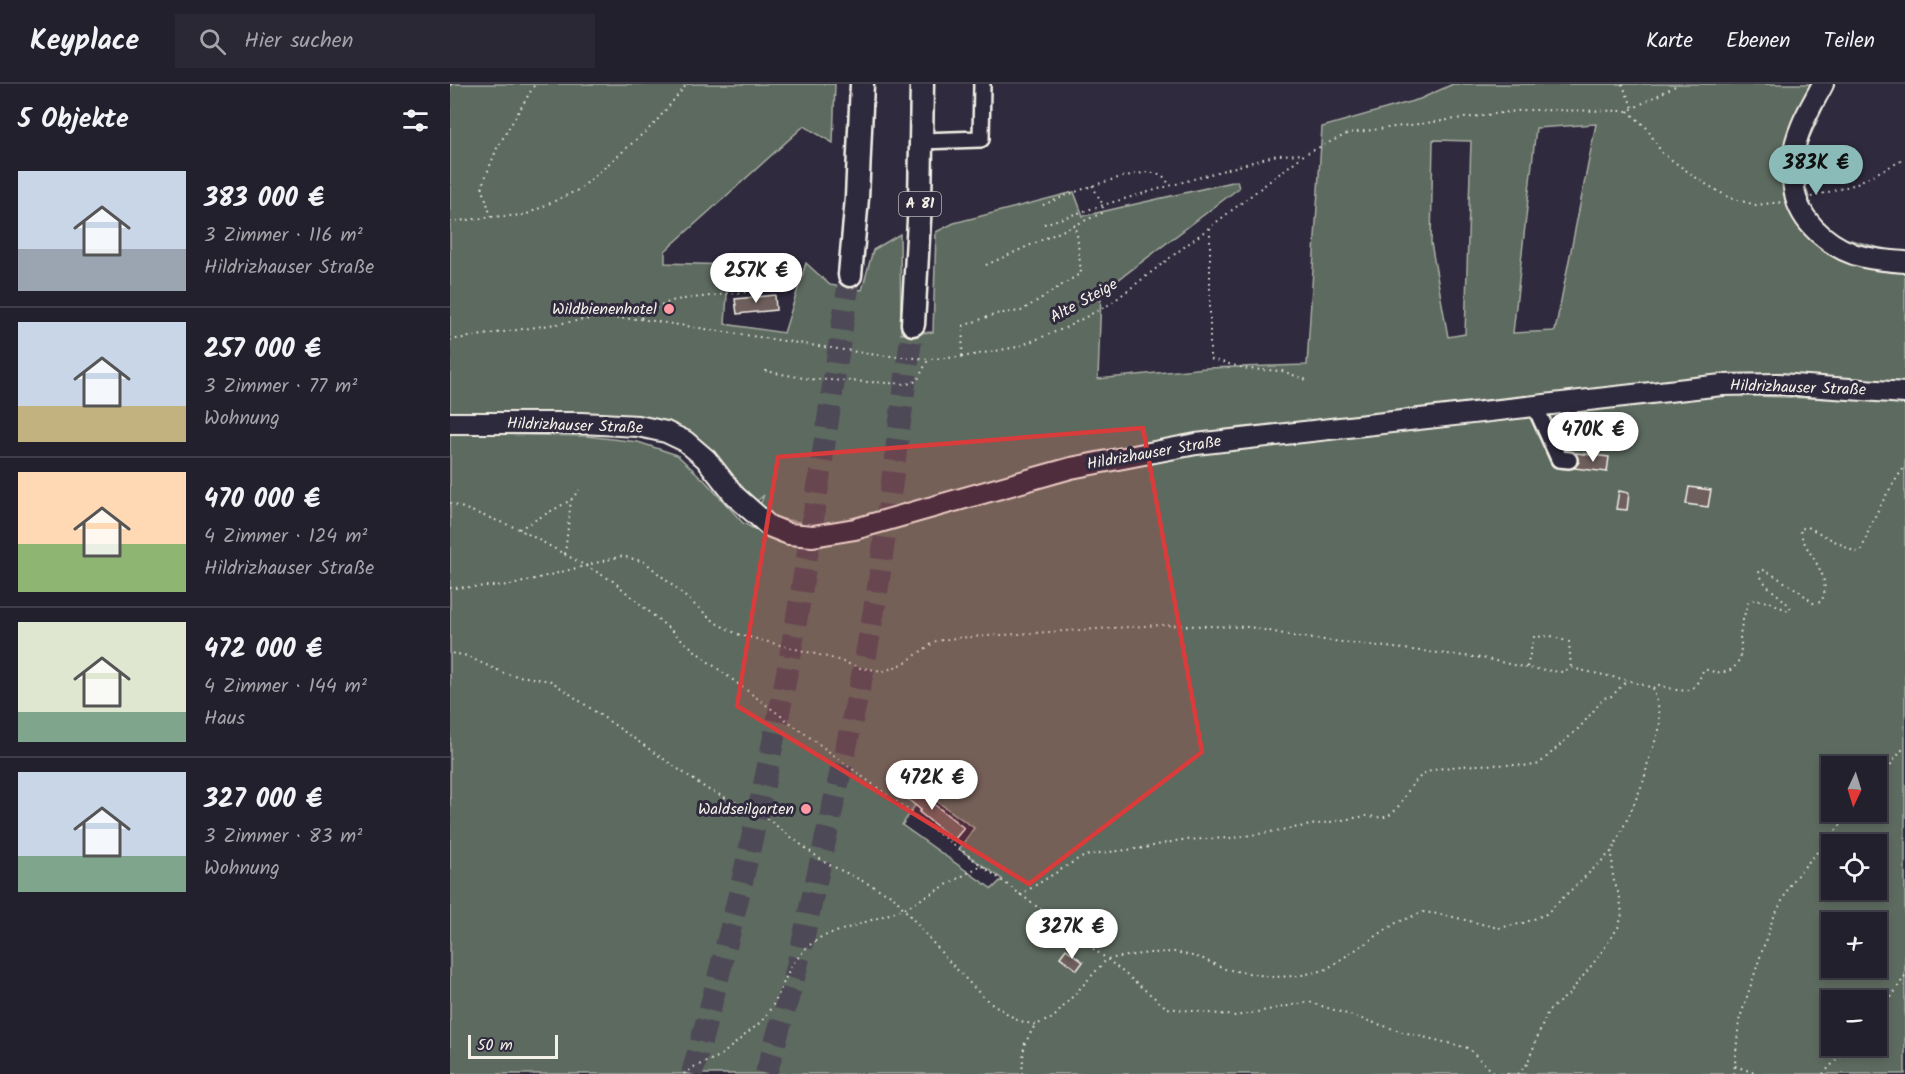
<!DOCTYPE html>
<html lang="de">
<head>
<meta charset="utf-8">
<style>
	:root { --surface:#23202e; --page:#2b2836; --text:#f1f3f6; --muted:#a3a3aa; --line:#403e4a; --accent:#8bbbb9 }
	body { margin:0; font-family:Kalam,sans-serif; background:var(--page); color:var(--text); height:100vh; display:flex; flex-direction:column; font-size:22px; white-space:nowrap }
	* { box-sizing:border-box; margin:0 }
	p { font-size:20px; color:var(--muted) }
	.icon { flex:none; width:33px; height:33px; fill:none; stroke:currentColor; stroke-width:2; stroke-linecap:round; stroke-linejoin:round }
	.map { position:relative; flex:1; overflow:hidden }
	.panel { display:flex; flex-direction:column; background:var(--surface); width:450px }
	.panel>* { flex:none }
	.needle { width:39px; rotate:184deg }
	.controls { position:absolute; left:1371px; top:672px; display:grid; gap:12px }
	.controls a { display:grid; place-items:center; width:66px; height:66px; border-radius:0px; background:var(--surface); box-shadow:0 3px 9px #0003,0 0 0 2px var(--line); font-size:30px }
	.scale { position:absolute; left:18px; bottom:15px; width:90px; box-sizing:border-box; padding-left:6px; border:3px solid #f4f1e8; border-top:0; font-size:16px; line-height:21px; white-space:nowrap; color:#f4f1e8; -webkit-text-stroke:4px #2f2a3d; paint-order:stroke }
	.price { position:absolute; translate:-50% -51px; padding:0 14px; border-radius:21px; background:#fff; color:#222; font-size:20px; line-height:39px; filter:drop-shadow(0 2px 3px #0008) }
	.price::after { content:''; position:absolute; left:50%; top:36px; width:18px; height:14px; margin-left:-9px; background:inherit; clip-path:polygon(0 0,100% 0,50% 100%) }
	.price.selected { background:var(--accent); color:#111 }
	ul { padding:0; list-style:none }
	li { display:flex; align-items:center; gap:18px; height:150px; padding:0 18px }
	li+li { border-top:2px solid var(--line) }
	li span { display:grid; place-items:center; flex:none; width:168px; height:120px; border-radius:0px; color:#555 }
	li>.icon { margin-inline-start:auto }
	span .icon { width:72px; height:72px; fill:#fffc; stroke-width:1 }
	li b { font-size:26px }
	h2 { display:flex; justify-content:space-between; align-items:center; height:72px; padding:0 18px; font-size:26px }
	header { display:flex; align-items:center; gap:36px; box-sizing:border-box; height:84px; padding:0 30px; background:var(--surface); border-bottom:2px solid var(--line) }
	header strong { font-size:28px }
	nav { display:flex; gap:33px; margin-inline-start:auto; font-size:21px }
	.search { width:420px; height:54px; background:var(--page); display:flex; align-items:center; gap:15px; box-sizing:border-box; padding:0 21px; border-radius:0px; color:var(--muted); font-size:22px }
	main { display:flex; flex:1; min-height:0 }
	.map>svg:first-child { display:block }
	.green { fill:#5d6a5f; stroke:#a8aea4; stroke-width:1.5; fill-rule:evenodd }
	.building { fill:#6e5e5c; stroke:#f4f1e8; stroke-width:1.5 }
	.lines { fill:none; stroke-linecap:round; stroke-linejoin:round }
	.highway-tunnel { stroke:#4d4857; stroke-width:22; stroke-dasharray:22 11; stroke-linecap:butt }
	.minor-casing { stroke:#f4f1e8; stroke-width:20 }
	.major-casing { stroke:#f4f1e8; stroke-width:24 }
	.highway-casing { stroke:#f4f1e8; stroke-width:27 }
	.path { stroke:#f4f1e8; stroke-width:2; stroke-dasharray:1.5 4.5; stroke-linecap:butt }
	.minor { stroke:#2f2a3d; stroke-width:15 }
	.major { stroke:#2f2a3d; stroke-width:20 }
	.highway { stroke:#2f2a3d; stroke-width:22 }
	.marked { fill:#d93c3b; fill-opacity:0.2; stroke:#d93c3b; stroke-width:4.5; stroke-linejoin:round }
	.poi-dot { fill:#ff9aa2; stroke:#2f2a3d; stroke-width:2 }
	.labels { text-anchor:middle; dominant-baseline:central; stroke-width:6; stroke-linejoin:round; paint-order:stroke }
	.shield { fill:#2f2a3d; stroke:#b9b5b5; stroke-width:1.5 }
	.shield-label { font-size:15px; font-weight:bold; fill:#f4f1e8 }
	.street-label { font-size:16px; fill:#f4f1e8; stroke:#2f2a3d }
	.poi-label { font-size:16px; fill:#f4f1e8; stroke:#2f2a3d; text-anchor:end }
</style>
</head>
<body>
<header>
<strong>Keyplace</strong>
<div class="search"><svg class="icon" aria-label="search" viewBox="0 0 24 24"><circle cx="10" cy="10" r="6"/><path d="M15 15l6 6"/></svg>Hier suchen</div>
<nav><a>Karte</a><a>Ebenen</a><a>Teilen</a></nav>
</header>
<main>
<section class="panel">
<h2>5 Objekte<svg class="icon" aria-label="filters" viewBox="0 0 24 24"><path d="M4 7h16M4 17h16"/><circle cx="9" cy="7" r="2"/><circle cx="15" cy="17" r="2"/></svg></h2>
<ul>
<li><span style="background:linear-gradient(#c9d6e8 65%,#9aa5b1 0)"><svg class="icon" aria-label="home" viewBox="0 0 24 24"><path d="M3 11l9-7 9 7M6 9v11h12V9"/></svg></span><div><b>383 000 €</b><p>3 Zimmer · 116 m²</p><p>Hildrizhauser Straße</p></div></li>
<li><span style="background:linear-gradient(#c9d6e8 70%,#c2b280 0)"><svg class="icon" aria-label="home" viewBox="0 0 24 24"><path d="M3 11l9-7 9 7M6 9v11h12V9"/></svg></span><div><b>257 000 €</b><p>3 Zimmer · 77 m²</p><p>Wohnung</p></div></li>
<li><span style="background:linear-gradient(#ffd9b3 60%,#8fb573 0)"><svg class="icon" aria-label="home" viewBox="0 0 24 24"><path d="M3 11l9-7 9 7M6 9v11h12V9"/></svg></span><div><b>470 000 €</b><p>4 Zimmer · 124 m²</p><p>Hildrizhauser Straße</p></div></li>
<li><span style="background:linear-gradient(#dfe7d0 75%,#7fa58c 0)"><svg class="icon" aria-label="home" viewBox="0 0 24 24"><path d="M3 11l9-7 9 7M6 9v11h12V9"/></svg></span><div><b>472 000 €</b><p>4 Zimmer · 144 m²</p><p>Haus</p></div></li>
<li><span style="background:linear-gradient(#c9d6e8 70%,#7fa58c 0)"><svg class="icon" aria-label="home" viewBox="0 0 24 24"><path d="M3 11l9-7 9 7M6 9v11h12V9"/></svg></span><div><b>327 000 €</b><p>3 Zimmer · 83 m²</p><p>Wohnung</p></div></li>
</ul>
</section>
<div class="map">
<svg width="1455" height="990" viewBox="0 0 1455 990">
	<rect width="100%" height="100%" fill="#2f2a3d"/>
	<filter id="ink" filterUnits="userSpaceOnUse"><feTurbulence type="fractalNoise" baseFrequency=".0167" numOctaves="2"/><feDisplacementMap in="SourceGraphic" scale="12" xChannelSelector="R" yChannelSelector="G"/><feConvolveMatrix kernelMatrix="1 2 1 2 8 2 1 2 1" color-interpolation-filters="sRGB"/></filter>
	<g filter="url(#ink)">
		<g class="green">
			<path d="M0 0H385L383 59 354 42 215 167V179L279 181 275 240 334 249 356 179 380 201 412 206 423 166 450 150 451 250 483 248 486 148 504 139 624 108 633 132 787 97 789 104 651 209 648 295 756 284 857 281 872 43 970 15 1003 0H1384L1358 57 1350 82 1363 128 1374 140 1390 153 1437 166 1455 168V300L1262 295 531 400 396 437 359 440 327 434 309 423 314 411 305 419 228 348 0 331ZM1146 40 1105 247 1063 249 1086 44ZM983 56 1021 57 1015 250 998 253 981 159Z"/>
			<path d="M1260 310 1455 318V990H0V349L136 352 188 358 227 371 255 397 293 439 328 458 353 463H369L663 382 847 355ZM1382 682H1426V728H1382ZM474 708 524 744 509 765 552 795 542 805 452 741ZM1382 760H1426V806H1382ZM1382 838H1426V884H1382ZM1382 916H1426V962H1382Z"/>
		</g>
		<g class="building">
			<path d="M325 211 326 226 287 230 285 215Z"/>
			<path d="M1126 369 1159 373 1157 388 1124 384 1129 378Z"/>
			<path d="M1239 403 1261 406 1258 423 1236 420Z"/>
			<path d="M1169 407 1179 409 1177 426 1166 425Z"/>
			<path d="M455 697 514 744 504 756 469 728 471 726 448 707Z"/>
			<path d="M616 865 633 878 627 886 610 873Z"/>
		</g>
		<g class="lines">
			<g class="highway-tunnel">
				<path d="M242 990C279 859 310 727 336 594 361 460 379 325 400 191"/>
				<path d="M316 990 346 887 413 588 428 503 463 240"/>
			</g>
			<g class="minor-casing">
				<g id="minor">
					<path d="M471 57 531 55 532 0"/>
					<path d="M1085 322 1109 375 1119 376"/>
				</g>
			</g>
			<g class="major-casing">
				<g id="major">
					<path d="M1373 0C1361 23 1346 46 1343 73 1342 85 1343 102 1346 114 1354 143 1386 167 1414 173 1427 176 1441 177 1455 178"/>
					<path d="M0 339H131L188 342 216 348 235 357 256 375 285 412 319 442 339 450 363 452 405 445 621 384 746 360 1272 301 1329 300 1455 309"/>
				</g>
			</g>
			<g class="highway-casing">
				<g id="highway">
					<path d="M400 191 407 114 412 0"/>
					<path d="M463 240 470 119 472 0"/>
				</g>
			</g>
			<g class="path">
				<path d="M1172 0 1183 24"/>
				<path d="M0 1 3 0"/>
				<path d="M1178 27 1196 43 1212 69 1252 98 1280 114 1306 121 1332 118"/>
				<path d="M1361 113 1403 101 1455 75"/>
				<path d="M593 121C614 112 692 80 711 91 715 93 717 98 720 101"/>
				<path d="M41 133 32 102 47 64 85 0"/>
				<path d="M0 138 41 133 75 131 130 105 204 40 237 0"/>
				<path d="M594 140 653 121 827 71 854 70"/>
				<path d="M760 144V275L798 285 832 287 857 296"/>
				<path d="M536 181 652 129 653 121 642 101"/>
				<path d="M191 234 211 221 225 216 330 204"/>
				<path d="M0 256 146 234 190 235 427 271 479 275 512 273 567 263 615 244 660 220 855 70 899 49 1075 26 1178 27 1229 0"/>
				<path d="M512 272 513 242 545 230 571 227 631 189 627 150 624 142"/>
				<path d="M315 287 359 295 457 300 467 297 478 276"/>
				<path d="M0 419 69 445 163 497 256 576 657 875 717 924 786 932 859 918 953 948 1018 964 1045 990"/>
				<path d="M69 445 121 416 129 406"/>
				<path d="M115 470 121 416"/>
				<path d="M0 504 62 501 172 472 195 478 266 539 287 550 385 575 410 584 434 587 453 580 486 557 505 554 710 541 800 543 848 553 1032 574 1077 584 1112 588 1121 584 1177 596 1203 604 1209 625 1210 643 1198 678 1194 696 1181 727 1162 767 1096 830 1074 839 1048 844 995 831 973 828 946 839 875 886 847 892 821 893 775 885 751 874 725 868 698 869 657 875 603 934 585 941 567 936 534 914 496 874 443 812 374 778 312 731 257 705 101 597 56 590 14 571 0 569"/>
				<path d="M1077 583 1084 553 1101 552 1119 558 1121 584"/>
				<path d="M1203 604 1209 601C1221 604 1239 613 1247 599 1250 595 1251 590 1254 585 1276 593 1291 587 1291 561 1291 558 1290 555 1290 551 1291 541 1295 529 1298 519L1305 515 1322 519 1338 527 1341 525C1332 510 1313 505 1309 487L1315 486 1349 507 1363 519 1371 518C1385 490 1353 469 1350 445L1358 443 1405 468 1412 466C1421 435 1437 408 1455 382"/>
				<path d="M1426 700 1455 662"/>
				<path d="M570 811 628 775 642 770 694 764 730 756 783 754 916 732C921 732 929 734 934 733 952 730 956 697 978 688 995 681 1042 680 1061 681 1071 681 1079 683 1089 680L1130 643 1154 614 1162 612 1177 596"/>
				<path d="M1426 932 1436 921 1455 892"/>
				<path d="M1285 982 1308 990"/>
				<path d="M234 990 244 983 270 972 312 937 325 918 341 882 357 863 371 853 454 825 530 782"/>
				<path d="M572 990 574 961 585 941"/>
				<path d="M1051 990H1062"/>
				<path d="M1068 990 1077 980 1098 927 1118 911 1149 872 1169 842 1172 830 1170 814 1163 794 1162 767"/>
				<path d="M1284 990 1289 937 1322 837 1342 797 1402 728"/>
				<path d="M1373 990 1399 962"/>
			</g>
			<use href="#minor" class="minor"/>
			<use href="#major" class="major"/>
			<use href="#highway" class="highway"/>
		</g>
	</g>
	<path class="marked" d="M693 344 752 668 579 800 287 622 328 373Z"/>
	<g class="poi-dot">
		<circle cx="219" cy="225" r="6"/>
		<circle cx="356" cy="725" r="6"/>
	</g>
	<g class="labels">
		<rect class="shield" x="449" y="108" width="42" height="24" rx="4.5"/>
		<g class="shield-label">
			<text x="470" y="120">A 81</text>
		</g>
		<g class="street-label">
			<text transform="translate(634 217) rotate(-29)">Alte Steige</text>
			<text transform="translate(1348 304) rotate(2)">Hildrizhauser Straße</text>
			<text transform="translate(125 342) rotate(2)">Hildrizhauser Straße</text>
			<text transform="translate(704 369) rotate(-10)">Hildrizhauser Straße</text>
		</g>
		<g class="poi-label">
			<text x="207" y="225">Wildbienenhotel</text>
			<text x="344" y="725">Waldseilgarten</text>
		</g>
	</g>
</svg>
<div class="controls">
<a><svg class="needle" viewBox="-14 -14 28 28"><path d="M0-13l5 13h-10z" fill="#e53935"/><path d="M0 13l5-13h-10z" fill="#a3a3aa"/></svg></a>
<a><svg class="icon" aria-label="locate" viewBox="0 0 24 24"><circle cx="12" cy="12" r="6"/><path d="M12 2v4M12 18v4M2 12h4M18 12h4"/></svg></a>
<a>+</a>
<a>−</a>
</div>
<div class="scale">50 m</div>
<b class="price selected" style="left:1366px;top:112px">383K €</b>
<b class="price" style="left:306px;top:220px">257K €</b>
<b class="price" style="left:1143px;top:379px">470K €</b>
<b class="price" style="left:482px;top:727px">472K €</b>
<b class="price" style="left:622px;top:876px">327K €</b>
</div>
</main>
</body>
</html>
